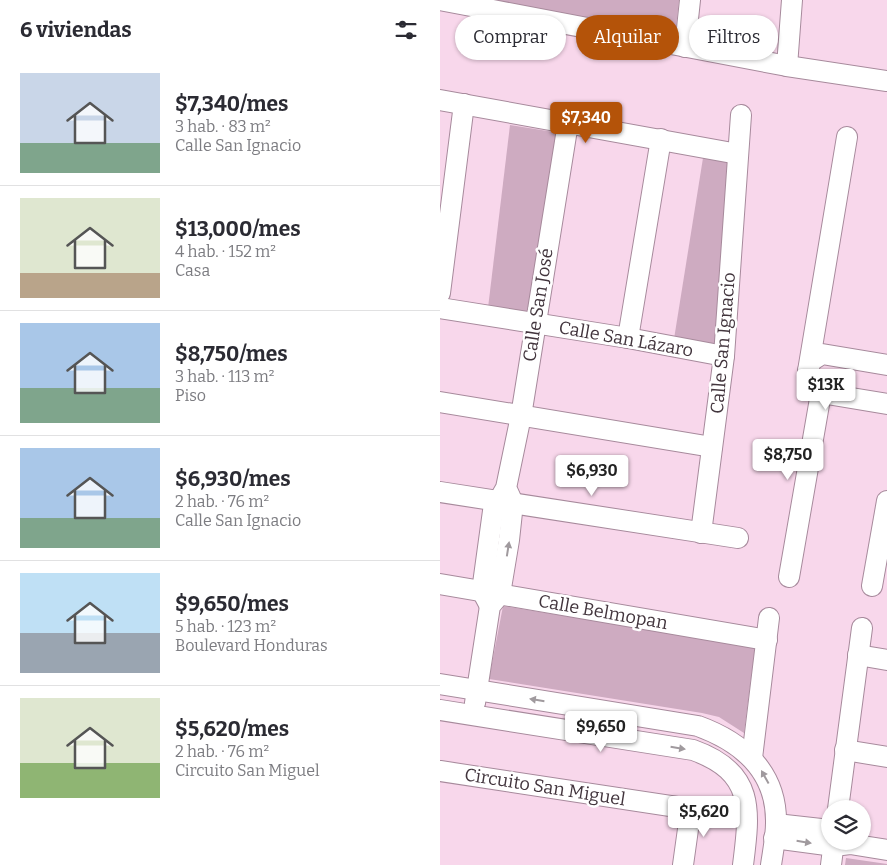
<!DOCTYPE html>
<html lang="es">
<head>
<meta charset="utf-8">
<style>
	:root { --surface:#fff; --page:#f7f7f7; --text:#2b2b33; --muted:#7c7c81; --line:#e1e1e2; --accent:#b45309 }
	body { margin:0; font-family:Bitter,serif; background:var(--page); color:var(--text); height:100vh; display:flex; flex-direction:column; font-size:19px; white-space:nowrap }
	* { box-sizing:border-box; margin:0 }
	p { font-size:16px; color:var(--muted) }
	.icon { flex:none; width:28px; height:28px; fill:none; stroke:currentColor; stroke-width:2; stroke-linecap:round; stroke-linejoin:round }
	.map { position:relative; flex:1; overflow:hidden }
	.drawer { display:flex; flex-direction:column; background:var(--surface); width:440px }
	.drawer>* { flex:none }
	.top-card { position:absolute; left:15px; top:15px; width:356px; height:45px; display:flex; gap:10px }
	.controls { position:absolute; left:381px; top:800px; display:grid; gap:10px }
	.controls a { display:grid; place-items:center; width:50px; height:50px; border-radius:50%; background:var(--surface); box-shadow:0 1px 4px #0004; font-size:25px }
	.price { position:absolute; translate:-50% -42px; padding:0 11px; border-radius:5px; background:#fff; color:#222; font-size:16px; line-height:32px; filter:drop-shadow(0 1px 2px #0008) }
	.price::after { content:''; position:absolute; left:50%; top:30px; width:15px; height:11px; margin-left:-8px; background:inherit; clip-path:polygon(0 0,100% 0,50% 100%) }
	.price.selected { background:var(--accent); color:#fff }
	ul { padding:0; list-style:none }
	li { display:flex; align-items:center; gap:15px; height:125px; padding:0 20px }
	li+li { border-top:1px solid var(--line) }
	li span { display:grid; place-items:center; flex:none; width:140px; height:100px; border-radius:0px; color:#555 }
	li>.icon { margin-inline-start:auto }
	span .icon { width:60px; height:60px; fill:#fffc; stroke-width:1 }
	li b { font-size:21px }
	h2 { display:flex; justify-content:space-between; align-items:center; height:60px; padding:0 20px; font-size:21px }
	.tag { padding:0 18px; border-radius:22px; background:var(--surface); box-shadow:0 1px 4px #0004; font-size:18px; line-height:45px }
	.tag.selected { background:var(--accent); color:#fff }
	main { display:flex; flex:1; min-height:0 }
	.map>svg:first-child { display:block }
	.green { fill:#ceabc1 }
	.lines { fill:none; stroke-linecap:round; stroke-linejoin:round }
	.minor-casing { stroke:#a78a9c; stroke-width:22 }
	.minor { stroke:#fff; stroke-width:20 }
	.oneway { fill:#a09a9e }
	.labels { text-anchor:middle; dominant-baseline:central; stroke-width:5; stroke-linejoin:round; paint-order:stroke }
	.street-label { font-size:18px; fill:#42353d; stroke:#fff }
</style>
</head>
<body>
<main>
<section class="drawer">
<h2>6 viviendas<svg class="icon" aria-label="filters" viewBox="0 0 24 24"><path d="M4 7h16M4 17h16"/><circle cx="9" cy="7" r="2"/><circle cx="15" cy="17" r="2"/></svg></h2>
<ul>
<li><span style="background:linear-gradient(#c9d6e8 70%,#7fa58c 0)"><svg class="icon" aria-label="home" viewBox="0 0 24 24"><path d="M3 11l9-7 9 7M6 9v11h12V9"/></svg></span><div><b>$7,340/mes</b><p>3 hab. · 83 m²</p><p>Calle San Ignacio</p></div></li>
<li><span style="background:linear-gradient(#dfe7d0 75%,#b9a48a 0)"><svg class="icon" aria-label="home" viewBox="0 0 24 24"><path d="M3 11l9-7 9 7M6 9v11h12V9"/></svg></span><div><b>$13,000/mes</b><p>4 hab. · 152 m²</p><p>Casa</p></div></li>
<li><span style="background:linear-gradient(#a9c7e8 65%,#7fa58c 0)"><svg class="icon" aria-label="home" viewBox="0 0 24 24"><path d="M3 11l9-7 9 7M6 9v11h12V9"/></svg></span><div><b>$8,750/mes</b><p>3 hab. · 113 m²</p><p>Piso</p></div></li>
<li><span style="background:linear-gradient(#a9c7e8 70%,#7fa58c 0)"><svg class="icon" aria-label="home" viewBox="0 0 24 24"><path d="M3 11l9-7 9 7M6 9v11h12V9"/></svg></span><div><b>$6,930/mes</b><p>2 hab. · 76 m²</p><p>Calle San Ignacio</p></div></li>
<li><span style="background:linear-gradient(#bfe0f5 60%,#9aa5b1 0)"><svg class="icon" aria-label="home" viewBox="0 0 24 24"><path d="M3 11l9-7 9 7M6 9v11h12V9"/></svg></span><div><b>$9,650/mes</b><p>5 hab. · 123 m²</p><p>Boulevard Honduras</p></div></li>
<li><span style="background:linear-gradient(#dfe7d0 65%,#8fb573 0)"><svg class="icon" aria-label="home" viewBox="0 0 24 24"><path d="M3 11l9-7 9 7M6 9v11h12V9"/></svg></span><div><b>$5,620/mes</b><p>2 hab. · 76 m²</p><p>Circuito San Miguel</p></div></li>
</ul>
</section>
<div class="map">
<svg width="447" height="865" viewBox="0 0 447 865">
	<rect width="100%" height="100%" fill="#f8d7eb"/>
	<g class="green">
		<path d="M45 0H239L235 37Z"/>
		<path d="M70 125 120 133 89 314 48 308Z"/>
		<path d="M263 158 289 162 276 346 234 339Z"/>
		<path d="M63 606 315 647 304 733 279 717 262 713 49 679Z"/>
		<path d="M406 858 447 864V865H405Z"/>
	</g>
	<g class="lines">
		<g class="minor-casing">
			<g id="minor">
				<path d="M0 0 347 66 447 81"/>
				<path d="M245 47 250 0"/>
				<path d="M347 66 352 0"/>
				<path d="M0 100 298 154"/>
				<path d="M0 293 24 104"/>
				<path d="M0 308 188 338 284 356"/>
				<path d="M188 338 221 139"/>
				<path d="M447 365 382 354 371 361 368 371 370 384 375 390 381 393 447 404"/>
				<path d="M368 371 407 137"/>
				<path d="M0 402 272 447"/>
				<path d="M0 492 298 538"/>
				<path d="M261 533 284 356 301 115"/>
				<path d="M349 577 381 393"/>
				<path d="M0 584 327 640"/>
				<path d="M432 586 447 501"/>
				<path d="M50 606 42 591 53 511 66 488 81 416 128 123"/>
				<path d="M418 655 447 660"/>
				<path d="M0 684 258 726C302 742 337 772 336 823 336 837 333 851 331 865"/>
				<path d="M35 703 50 606 60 594 69 540 73 503 68 492"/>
				<path d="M0 710 253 750C315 772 310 810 303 865"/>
				<path d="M405 750 447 757"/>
				<path d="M312 758 329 618"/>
				<path d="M0 771 237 807 246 813 249 822 243 865"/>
				<path d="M398 809 422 628"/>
				<path d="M336 824 390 830"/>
				<path d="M334 838 394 846 410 844 447 850"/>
				<path d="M391 865 394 841"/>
			</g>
		</g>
		<use href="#minor" class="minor"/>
	</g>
	<defs><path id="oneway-solid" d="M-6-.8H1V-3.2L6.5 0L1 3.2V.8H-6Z" transform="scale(1.25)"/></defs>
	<g class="oneway">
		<use href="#oneway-solid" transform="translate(68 549) rotate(-81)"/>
		<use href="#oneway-solid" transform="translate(97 700) rotate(-171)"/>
		<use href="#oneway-solid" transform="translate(238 748) rotate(9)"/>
		<use href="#oneway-solid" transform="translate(325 777) rotate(-119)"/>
		<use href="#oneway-solid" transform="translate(364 842) rotate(9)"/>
	</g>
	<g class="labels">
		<g class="street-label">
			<text transform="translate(98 305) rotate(-81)">Calle San José</text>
			<text transform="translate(186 339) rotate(10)">Calle San Lázaro</text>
			<text transform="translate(283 343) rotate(-85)">Calle San Ignacio</text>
			<text transform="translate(163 612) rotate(10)">Calle Belmopan</text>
			<text transform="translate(105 787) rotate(9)">Circuito San Miguel</text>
		</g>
	</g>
</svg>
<div class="controls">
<a><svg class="icon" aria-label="layers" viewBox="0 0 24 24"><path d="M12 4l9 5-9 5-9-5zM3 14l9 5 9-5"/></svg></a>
</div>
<b class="price selected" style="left:146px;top:144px">$7,340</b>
<b class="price" style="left:386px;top:411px">$13K</b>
<b class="price" style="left:348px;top:481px">$8,750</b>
<b class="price" style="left:152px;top:497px">$6,930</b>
<b class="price" style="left:161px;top:753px">$9,650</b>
<b class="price" style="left:264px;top:838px">$5,620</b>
<div class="top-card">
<a class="tag">Comprar</a>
<a class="tag selected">Alquilar</a>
<a class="tag">Filtros</a>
</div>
</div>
</main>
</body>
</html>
